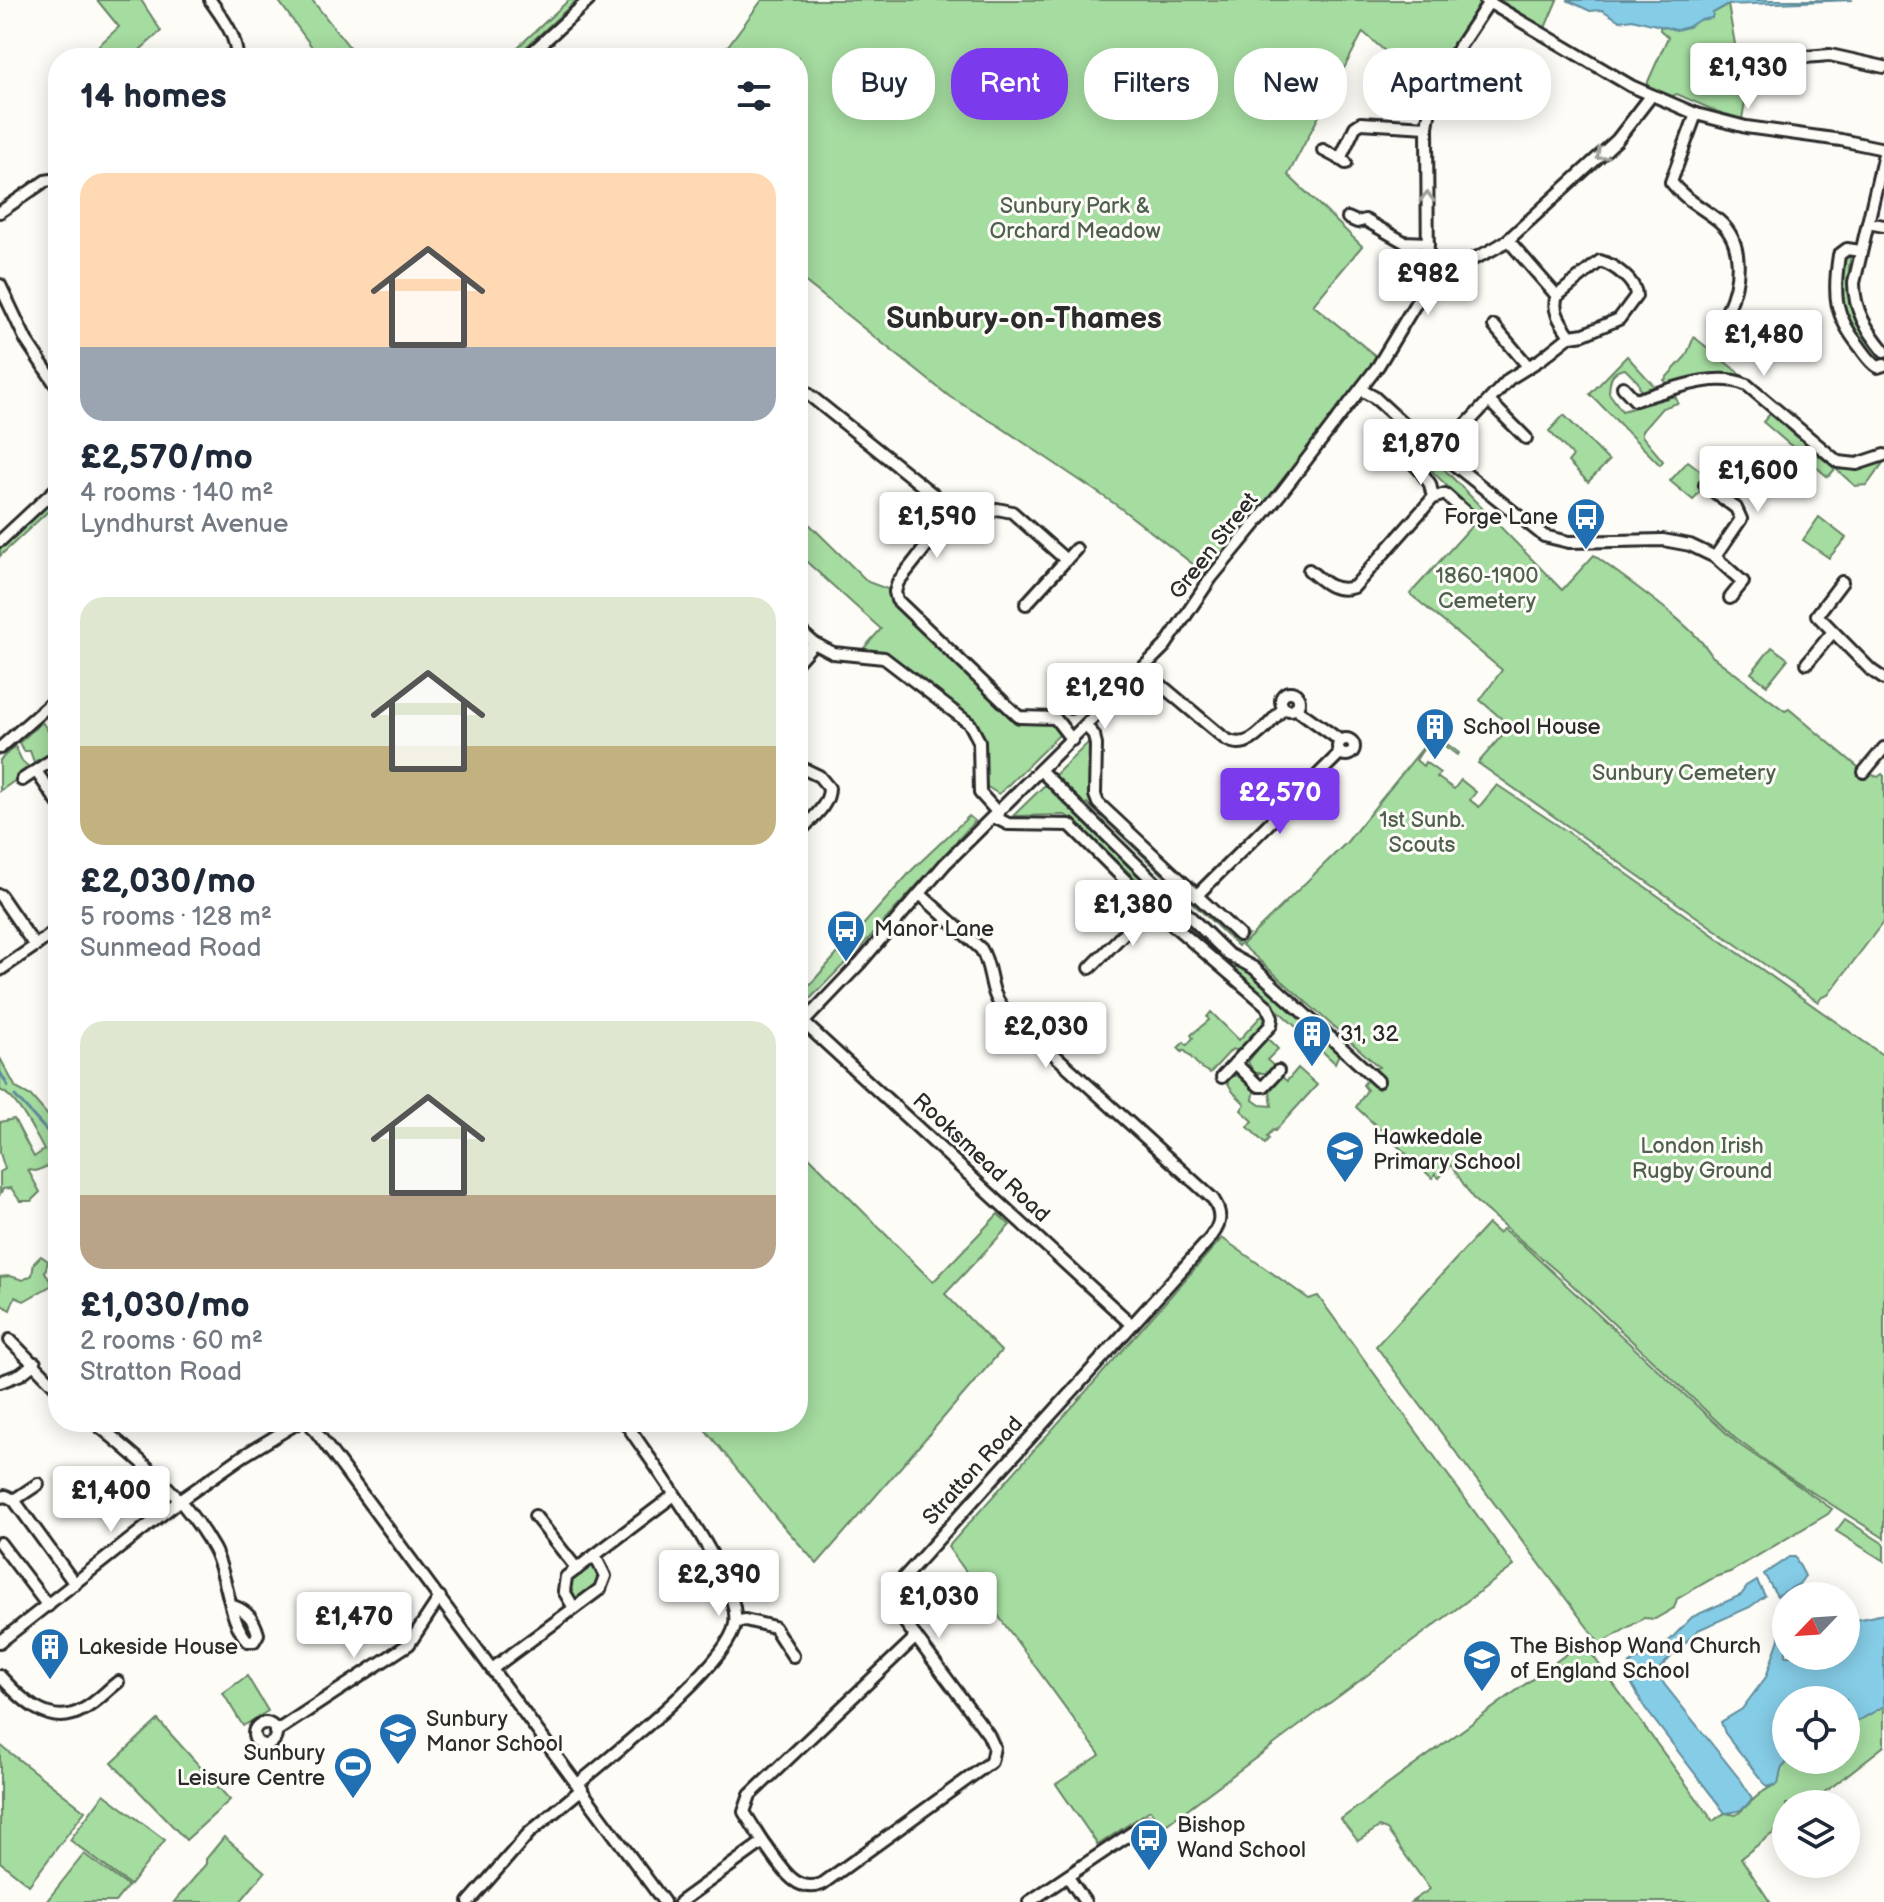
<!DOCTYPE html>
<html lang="en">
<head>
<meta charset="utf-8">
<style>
	:root { --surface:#fff; --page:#f6f6f7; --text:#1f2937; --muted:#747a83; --accent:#7c3aed }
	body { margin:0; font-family:"Balsamiq Sans",sans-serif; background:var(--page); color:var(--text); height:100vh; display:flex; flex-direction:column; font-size:30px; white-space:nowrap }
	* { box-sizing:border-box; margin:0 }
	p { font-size:26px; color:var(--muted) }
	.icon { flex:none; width:44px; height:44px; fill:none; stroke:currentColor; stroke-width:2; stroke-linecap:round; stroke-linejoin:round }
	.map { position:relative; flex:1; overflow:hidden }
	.drawer { position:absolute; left:48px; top:48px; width:760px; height:1384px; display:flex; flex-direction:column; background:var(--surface); border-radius:32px; box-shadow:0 4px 20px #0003 }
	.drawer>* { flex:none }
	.top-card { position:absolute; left:832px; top:48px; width:760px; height:72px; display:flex; gap:16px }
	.needle { width:52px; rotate:245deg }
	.tools { position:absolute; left:1772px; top:1582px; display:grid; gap:16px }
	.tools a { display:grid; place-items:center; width:88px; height:88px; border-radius:50%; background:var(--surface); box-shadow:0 4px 20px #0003; font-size:40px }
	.price { position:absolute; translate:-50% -68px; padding:0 18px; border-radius:8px; background:#fff; color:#222; font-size:26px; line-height:52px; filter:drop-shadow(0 2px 4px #0008) }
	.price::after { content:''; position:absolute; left:50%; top:48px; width:24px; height:18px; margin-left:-12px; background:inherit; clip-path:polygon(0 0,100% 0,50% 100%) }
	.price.current { background:var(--accent); color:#fff }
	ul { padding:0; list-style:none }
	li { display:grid; align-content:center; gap:16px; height:424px; padding:0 32px }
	li span { display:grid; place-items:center; height:248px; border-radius:24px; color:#555 }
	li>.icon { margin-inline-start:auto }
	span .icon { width:144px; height:144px; fill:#fffc; stroke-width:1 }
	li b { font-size:34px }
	h2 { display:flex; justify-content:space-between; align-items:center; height:96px; padding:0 32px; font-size:34px }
	.tag { padding:0 28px; border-radius:32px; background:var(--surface); box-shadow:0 4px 20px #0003; font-size:28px; line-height:72px }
	.tag.current { background:var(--accent); color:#fff }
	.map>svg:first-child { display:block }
	.green { fill:#a5dca0; stroke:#688466; stroke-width:2 }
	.water { fill:#85cce6; stroke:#618c9b; stroke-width:2 }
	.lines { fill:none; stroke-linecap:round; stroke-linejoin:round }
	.stream { stroke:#618c9b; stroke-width:3 }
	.minor-casing { stroke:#2b2b2b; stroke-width:16 }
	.minor { stroke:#fdfcf7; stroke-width:10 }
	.oneway { stroke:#9e9e9b }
	.labels { text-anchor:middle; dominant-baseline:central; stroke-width:6; stroke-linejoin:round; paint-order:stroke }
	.park-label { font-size:22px; fill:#50604e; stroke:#fdfcf7 }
	.poi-label { font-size:22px; fill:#2b2b2b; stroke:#fdfcf7; text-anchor:start }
	.street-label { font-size:22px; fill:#2b2b2b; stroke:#fdfcf7 }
	.district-label { font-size:30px; font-weight:bold; fill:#2b2b2b; stroke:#fdfcf7 }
</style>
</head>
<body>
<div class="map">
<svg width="1884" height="1902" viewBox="0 0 1884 1902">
	<rect width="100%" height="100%" fill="#fdfcf7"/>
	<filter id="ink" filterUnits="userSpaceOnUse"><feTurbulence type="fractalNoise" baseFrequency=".0125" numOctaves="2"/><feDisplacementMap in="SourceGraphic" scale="16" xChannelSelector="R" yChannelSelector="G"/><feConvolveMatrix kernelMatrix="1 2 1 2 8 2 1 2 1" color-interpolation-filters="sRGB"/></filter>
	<g filter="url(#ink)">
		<g class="green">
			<path d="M97 0H141L161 31 131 58H85L119 27Z"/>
			<path d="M278 0H312L358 58H320Z"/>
			<path d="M569 0H577L514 58H506Z"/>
			<path d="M762 0H1485L1433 93 1363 32 1288 175 1362 246 1313 305 1382 361 1211 578 1115 504 999 426 950 397 798 276V58H719Z"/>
			<path d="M1494 0H1557L1545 28Z"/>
			<path d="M1728 5 1736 50 1751 55 1752 62 1742 119 1718 112 1677 94 1672 96 1646 86 1668 37 1660 30 1661 15 1699 20Z"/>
			<path d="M1842 250H1852C1841 301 1853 322 1884 362L1878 367 1839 314Z"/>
			<path d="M1694 337 1749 381C1722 366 1698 378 1670 387L1664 380 1686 356Z"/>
			<path d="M1627 356 1658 390 1641 393 1638 382 1625 369C1610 371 1610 380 1609 393L1622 411 1675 396 1678 403 1662 408 1642 431V436L1663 461 1660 465 1590 394Z"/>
			<path d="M1770 414 1835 469 1828 477 1763 422Z"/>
			<path d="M1564 415 1609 461 1588 482 1568 462 1573 456 1549 431Z"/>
			<path d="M1879 458 1883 463 1867 485 1855 486 1837 470 1843 463Z"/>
			<path d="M1688 461 1710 478 1693 500 1670 481Z"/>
			<path d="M1439 464 1562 590 1594 555C1626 580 1693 624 1712 656L1785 711 1789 709 1864 772 1878 777 1882 774 1884 776V921L1828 995 1822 997 1818 1002 1478 763 1510 726 1480 700 1502 670 1410 594 1479 518 1432 471Z"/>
			<path d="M58 492V502L0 556V547Z"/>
			<path d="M798 513 868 582 890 590 893 603 899 610 1014 719 1052 721 1062 732 999 794 984 785 983 740 974 722 863 649 881 629 798 554Z"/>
			<path d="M1819 517 1846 538 1829 558 1803 540Z"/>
			<path d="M1772 647 1788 659 1767 685 1751 673Z"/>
			<path d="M42 722 58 746V750L34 762 30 751H24L19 743Z"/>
			<path d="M1434 734 1459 753 1457 755 1438 741 1430 751 1424 748 1416 760 1423 766 1425 762 1440 773 1437 777 1454 789 1461 780 1476 792 1470 800 1479 807 1497 785 1568 832 1884 1056V1538L1782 1473 1736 1439 1568 1281 1474 1200 1451 1165 1439 1178 1435 1174 1432 1178 1356 1107 1367 1090 1363 1085 1367 1079 1379 1090 1369 1071 1379 1067 1242 945 1347 842Z"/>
			<path d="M1092 739V795L1234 933 1248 935 1238 946 1087 803 1075 813 1225 957 1250 973 1339 1054 1335 1063 1070 818 1065 815 1013 816Z"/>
			<path d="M15 746 22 761 29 767 20 777 0 791V760Z"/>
			<path d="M969 816 975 821 861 947 798 1011V998L913 869Z"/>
			<path d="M1211 1012 1239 1040 1263 1014 1267 1020 1266 1025 1240 1051 1232 1049 1210 1073 1201 1068 1184 1050 1182 1052 1178 1048 1184 1042 1187 1045 1193 1038 1191 1035 1209 1020 1207 1017Z"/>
			<path d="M1267 1038 1278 1049 1267 1060 1274 1066 1267 1073H1254L1248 1062Z"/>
			<path d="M0 1058 16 1088 31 1096 58 1127V1158L51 1157 48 1166 36 1171 28 1170 40 1192 31 1201H20L11 1188 3 1189 0 1194V1172L5 1169 0 1153V1122L14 1119 34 1157 44 1150C35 1134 17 1096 0 1090Z"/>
			<path d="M1298 1068 1317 1085 1275 1131 1273 1130 1267 1137 1269 1139 1265 1144 1248 1127 1253 1121 1241 1110 1245 1104 1233 1092 1226 1080 1240 1073 1255 1087 1253 1100 1260 1105 1272 1106 1270 1091 1282 1077 1287 1081Z"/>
			<path d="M807 1155 933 1282 998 1214 1010 1225 945 1294 1001 1351 817 1564 778 1520 699 1422H798V1162Z"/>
			<path d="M1488 1224 1498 1233 1503 1229 1522 1244 1737 1443 1832 1509 1828 1514 1730 1572 1715 1577 1677 1599 1674 1608 1655 1619 1644 1618 1600 1644 1376 1346Z"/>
			<path d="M1222 1238 1309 1299 1318 1296 1514 1566 1163 1827 1150 1810 1098 1845 1056 1784 1100 1755 948 1547Z"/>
			<path d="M41 1256 48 1261 45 1272 52 1285 24 1301 15 1297 10 1310 0 1304V1277L10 1276 23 1280 32 1275 34 1263Z"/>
			<path d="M1845 1519 1884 1544V1561L1836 1531Z"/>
			<path d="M592 1564 599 1574 600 1582 576 1599H573L567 1582Z"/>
			<path d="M1583 1642 1713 1821 1725 1813 1736 1815C1751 1804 1759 1790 1778 1784L1781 1769 1789 1760H1846V1728L1884 1706V1746L1810 1804H1786V1823L1741 1858 1770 1902H1411L1430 1889 1387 1830 1379 1827 1358 1841 1343 1822 1341 1819Z"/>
			<path d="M247 1676 268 1711 243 1726 223 1693Z"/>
			<path d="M158 1720 230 1800 186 1840 112 1763Z"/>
			<path d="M0 1745 85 1811 29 1885 0 1862Z"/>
			<path d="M104 1794 165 1840 130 1885 70 1840Z"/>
			<path d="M224 1837 265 1872 240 1902H174L206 1864V1859Z"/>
			<path d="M84 1854 128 1886 115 1902H46Z"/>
		</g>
		<g class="water">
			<path d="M1567 0H1853L1727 5 1713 13 1712 18 1699 20 1688 27 1676 30 1632 19 1620 21 1602 10 1590 11Z"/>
			<path d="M1789 1557H1795L1805 1576 1799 1584 1777 1596 1764 1574Z"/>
			<path d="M1757 1581 1765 1596 1750 1607 1698 1630 1658 1670 1664 1684 1742 1782 1752 1798C1745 1810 1738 1812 1725 1813L1645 1708 1629 1679 1630 1664 1670 1640 1692 1617 1741 1595 1747 1587Z"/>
			<path d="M1786 1608V1656H1846V1622L1884 1614V1706L1846 1728V1700H1786V1760H1789L1781 1769 1778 1784 1767 1787 1725 1733 1721 1722 1742 1709 1766 1677 1779 1639 1780 1615Z"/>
		</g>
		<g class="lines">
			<g class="stream">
				<path d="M0 1072 8 1086"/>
				<path d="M15 1096 58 1143"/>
			</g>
			<g class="minor-casing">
				<g id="minor">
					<path d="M210 0C223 19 236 34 237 58"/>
					<path d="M1485 0 1631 86 1696 114 1746 127 1841 140 1884 149"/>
					<path d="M526 58 589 0"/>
					<path d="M1758 58 1779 59 1830 55 1884 67"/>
					<path d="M1696 114 1671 182C1684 199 1703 208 1719 221 1745 243 1740 282 1728 309"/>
					<path d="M1323 150 1340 159"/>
					<path d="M1884 154 1854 283C1854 311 1867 330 1884 351"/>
					<path d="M1346 163 1340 159 1355 127 1361 123 1427 127"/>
					<path d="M0 212 45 181 58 179"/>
					<path d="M1348 218 1357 222 1365 220 1404 242 1428 243"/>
					<path d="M1868 223 1884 226"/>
					<path d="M1860 251 1847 249 1839 255C1833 295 1834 315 1860 347 1866 355 1870 362 1878 367L1884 365"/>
					<path d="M1428 275C1457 266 1483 257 1508 240L1617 140 1651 96"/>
					<path d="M0 285 26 340 58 388"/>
					<path d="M1557 296C1551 310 1562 324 1570 336"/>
					<path d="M1494 326 1528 366"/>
					<path d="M798 386 945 504 947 520 898 582 895 592 897 600 1019 717 1055 718 1072 740"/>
					<path d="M1623 387 1635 400C1668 391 1715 370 1747 385L1838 462 1857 464 1884 455"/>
					<path d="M1361 390 1374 397 1408 428 1544 536 1569 542 1663 540 1690 545 1715 557 1743 582 1730 598"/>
					<path d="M1489 401 1526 438"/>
					<path d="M1401 452 1420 470 1437 450"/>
					<path d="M1440 453 1509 379 1541 359 1570 336 1584 334 1619 319 1636 296C1636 281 1614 265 1600 261L1557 296 1508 240"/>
					<path d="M1705 485 1736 508 1741 519 1715 557"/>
					<path d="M1433 498 1445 494 1472 518"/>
					<path d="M948 512 977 519 997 509 1012 512 1066 560"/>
					<path d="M0 541 58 487"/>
					<path d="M1309 570C1323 582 1334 593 1354 587L1433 498 1430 484 1420 470"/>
					<path d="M1842 582 1817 615 1871 670 1884 679"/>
					<path d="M1026 604 1076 549"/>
					<path d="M798 629 814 643 833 653 884 658 970 724 979 741 980 793 998 813"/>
					<path d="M798 661 814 643"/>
					<path d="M1807 663 1832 633"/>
					<path d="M1142 669 1224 738C1249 755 1267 724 1284 708"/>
					<circle cx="1290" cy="701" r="9"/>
					<path d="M1070 708 1099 680 1108 681 1121 692"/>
					<path d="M1295 708 1341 741"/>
					<path d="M1086 726 1094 735 1096 745 1095 795 1098 803 1239 935"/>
					<circle cx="1346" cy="747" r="8"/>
					<path d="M0 748 58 697"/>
					<path d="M798 766 819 776 829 788C829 807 810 820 798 833"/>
					<path d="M1040 770 1228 954 1254 968 1378 1081"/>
					<path d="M36 771 58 803"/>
					<path d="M1864 772 1884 748"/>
					<path d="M22 780 52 760"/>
					<path d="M994 817 1008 824 1070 825 1151 906 1267 1006 1272 1017 1271 1025 1222 1077"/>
					<path d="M0 895 35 946 58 929"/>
					<path d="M1196 896 1340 753"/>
					<path d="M1090 968 1151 906"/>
					<path d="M0 970 35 946"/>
					<path d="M803 1022 1131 1324"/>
					<path d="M798 1028 860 963 945 864 1165 646 1211 578 1281 493 1378 366 1425 288 1428 275 1427 127 1434 85 1489 2"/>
					<path d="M1235 1063 1259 1086H1264L1278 1071"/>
					<path d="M10 1340 58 1389"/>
					<path d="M0 1382 21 1374 35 1363"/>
					<path d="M94 1422C140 1459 184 1496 213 1548 228 1574 228 1622 248 1641H254L258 1634C254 1619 247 1611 233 1606"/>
					<path d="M309 1422 664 1902"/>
					<path d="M0 1497 6 1496 14 1500 75 1584"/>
					<path d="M14 1500 38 1484"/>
					<path d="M535 1516 577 1569"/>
					<path d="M0 1543 48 1606"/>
					<path d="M574 1608 564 1591 566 1577 673 1496"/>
					<path d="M736 1622 745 1620 774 1627 793 1656"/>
					<path d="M0 1642 179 1501 243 1456 299 1422"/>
					<path d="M492 1669 600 1589 605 1576 595 1556"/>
					<path d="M0 1676C20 1698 49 1729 82 1710 95 1704 106 1691 118 1682"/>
					<circle cx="265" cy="1734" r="11"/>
					<path d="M275 1732 409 1644 440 1597"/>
					<path d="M578 1784C612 1755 729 1664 735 1624 742 1580 651 1462 625 1422"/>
					<path d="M763 1842 744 1812 750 1795 916 1637"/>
					<path d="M1068 1877 1085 1902"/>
					<path d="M469 1902 529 1833 582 1789"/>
					<path d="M680 1902 763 1842C779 1862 793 1895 822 1884L991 1762 994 1747 988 1734 898 1613 894 1593 897 1585 1207 1242C1220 1227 1224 1216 1213 1199L1003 1008C988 991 993 968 981 949L920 894"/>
					<path d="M1029 1902 1148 1822"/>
				</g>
			</g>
			<use href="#minor" class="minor"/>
		</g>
		<defs><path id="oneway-chevron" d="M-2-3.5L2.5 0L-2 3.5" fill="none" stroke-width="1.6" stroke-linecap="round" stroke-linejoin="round" transform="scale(2)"/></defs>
		<g class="oneway">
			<use href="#oneway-chevron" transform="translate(1601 155) rotate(138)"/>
			<use href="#oneway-chevron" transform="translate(1427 197) rotate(-90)"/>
		</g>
	</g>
	<defs>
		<g id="bus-pin" transform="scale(2)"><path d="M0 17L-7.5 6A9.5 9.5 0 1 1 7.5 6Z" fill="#1f6fb2" stroke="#fdfcf7"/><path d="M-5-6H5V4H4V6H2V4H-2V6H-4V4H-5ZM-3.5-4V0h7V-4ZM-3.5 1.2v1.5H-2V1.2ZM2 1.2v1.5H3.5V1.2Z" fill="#fff"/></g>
		<g id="building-pin" transform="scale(2)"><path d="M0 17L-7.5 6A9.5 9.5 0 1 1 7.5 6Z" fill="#1f6fb2" stroke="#fdfcf7"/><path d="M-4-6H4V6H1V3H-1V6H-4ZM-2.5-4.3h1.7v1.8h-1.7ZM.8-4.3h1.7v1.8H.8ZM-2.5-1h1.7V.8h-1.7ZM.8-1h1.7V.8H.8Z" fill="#fff"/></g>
		<g id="school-pin" transform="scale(2)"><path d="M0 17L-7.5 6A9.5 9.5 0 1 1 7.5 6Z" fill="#1f6fb2" stroke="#fdfcf7"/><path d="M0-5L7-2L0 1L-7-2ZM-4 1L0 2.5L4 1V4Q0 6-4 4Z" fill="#fff"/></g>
		<g id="stadium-pin" transform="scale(2)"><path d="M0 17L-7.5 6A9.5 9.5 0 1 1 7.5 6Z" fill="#1f6fb2" stroke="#fdfcf7"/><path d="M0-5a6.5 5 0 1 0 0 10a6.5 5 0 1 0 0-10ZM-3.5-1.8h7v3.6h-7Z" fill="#fff"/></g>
	</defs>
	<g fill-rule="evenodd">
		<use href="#bus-pin" x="1586" y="517"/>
		<use href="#building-pin" x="1435" y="727"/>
		<use href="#bus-pin" x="846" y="929"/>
		<use href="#building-pin" x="1312" y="1034"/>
		<use href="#school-pin" x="1345" y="1150"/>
		<use href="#building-pin" x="50" y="1647"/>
		<use href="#school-pin" x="1482" y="1659"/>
		<use href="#school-pin" x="398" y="1732"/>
		<use href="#stadium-pin" x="353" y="1766"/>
		<use href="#bus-pin" x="1149" y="1838"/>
	</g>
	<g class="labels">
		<g class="park-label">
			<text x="1075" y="206">Sunbury Park &amp;<tspan x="1075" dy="25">Orchard Meadow</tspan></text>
			<text x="1487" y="576">1860-1900<tspan x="1487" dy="25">Cemetery</tspan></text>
			<text x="1684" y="773">Sunbury Cemetery</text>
			<text x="1422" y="820">1st Sunb.<tspan x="1422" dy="25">Scouts</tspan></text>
			<text x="1702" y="1146">London Irish<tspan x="1702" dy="25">Rugby Ground</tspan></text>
		</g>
		<g class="poi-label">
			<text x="1558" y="517" text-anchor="end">Forge Lane</text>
			<text x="1463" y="727">School House</text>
			<text x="874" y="929">Manor Lane</text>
			<text x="1340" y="1034">31, 32</text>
			<text x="1373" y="1137">Hawkedale<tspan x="1373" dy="25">Primary School</tspan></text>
			<text x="1510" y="1646">The Bishop Wand Church<tspan x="1510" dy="25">of England School</tspan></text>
			<text x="78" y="1647">Lakeside House</text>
			<text x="426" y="1719">Sunbury<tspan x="426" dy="25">Manor School</tspan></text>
			<text x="325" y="1753" text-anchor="end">Sunbury<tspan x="325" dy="25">Leisure Centre</tspan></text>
			<text x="1177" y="1825">Bishop<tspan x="1177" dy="25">Wand School</tspan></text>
		</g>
		<g class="street-label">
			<text transform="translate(1214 546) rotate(-52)">Green Street</text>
			<text transform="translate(981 1158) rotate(43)">Rooksmead Road</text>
			<text transform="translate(973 1471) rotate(-48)">Stratton Road</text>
		</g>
		<g class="district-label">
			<text x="1024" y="319">Sunbury-on-Thames</text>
		</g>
	</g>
</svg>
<div class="tools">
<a><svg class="needle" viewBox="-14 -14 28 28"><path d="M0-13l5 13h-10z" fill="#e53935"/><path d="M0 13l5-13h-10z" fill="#747a83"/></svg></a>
<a><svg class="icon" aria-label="locate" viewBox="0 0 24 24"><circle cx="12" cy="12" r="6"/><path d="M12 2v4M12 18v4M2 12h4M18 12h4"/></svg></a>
<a><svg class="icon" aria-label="layers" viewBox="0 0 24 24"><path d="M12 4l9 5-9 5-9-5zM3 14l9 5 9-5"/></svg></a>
</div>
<b class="price" style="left:1748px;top:111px">£1,930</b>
<b class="price" style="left:1428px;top:317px">£982</b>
<b class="price" style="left:1764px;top:378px">£1,480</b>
<b class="price" style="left:1421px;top:487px">£1,870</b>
<b class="price" style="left:1758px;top:514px">£1,600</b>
<b class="price" style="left:937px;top:560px">£1,590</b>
<b class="price" style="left:1105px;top:731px">£1,290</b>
<b class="price current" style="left:1280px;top:836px">£2,570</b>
<b class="price" style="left:1133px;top:948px">£1,380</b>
<b class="price" style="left:1046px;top:1070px">£2,030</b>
<b class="price" style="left:111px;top:1534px">£1,400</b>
<b class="price" style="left:719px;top:1618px">£2,390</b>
<b class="price" style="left:939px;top:1640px">£1,030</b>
<b class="price" style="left:354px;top:1660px">£1,470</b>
<div class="top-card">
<a class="tag">Buy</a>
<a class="tag current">Rent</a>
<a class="tag">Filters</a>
<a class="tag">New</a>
<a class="tag">Apartment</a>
</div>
<section class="drawer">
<h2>14 homes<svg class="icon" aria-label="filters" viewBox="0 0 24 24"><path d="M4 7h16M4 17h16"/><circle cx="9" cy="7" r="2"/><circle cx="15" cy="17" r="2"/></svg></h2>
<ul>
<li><span style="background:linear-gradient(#ffd9b3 70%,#9aa5b1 0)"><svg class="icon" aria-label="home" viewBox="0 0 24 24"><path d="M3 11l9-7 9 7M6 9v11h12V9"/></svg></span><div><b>£2,570/mo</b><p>4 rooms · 140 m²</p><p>Lyndhurst Avenue</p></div></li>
<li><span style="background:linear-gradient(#dfe7d0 60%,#c2b280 0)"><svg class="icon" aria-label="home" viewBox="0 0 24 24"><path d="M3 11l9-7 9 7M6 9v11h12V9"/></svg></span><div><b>£2,030/mo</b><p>5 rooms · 128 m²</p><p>Sunmead Road</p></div></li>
<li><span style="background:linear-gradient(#dfe7d0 70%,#b9a48a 0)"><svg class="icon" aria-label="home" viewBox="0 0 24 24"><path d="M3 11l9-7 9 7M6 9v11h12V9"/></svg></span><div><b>£1,030/mo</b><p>2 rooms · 60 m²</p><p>Stratton Road</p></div></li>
</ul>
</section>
</div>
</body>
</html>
